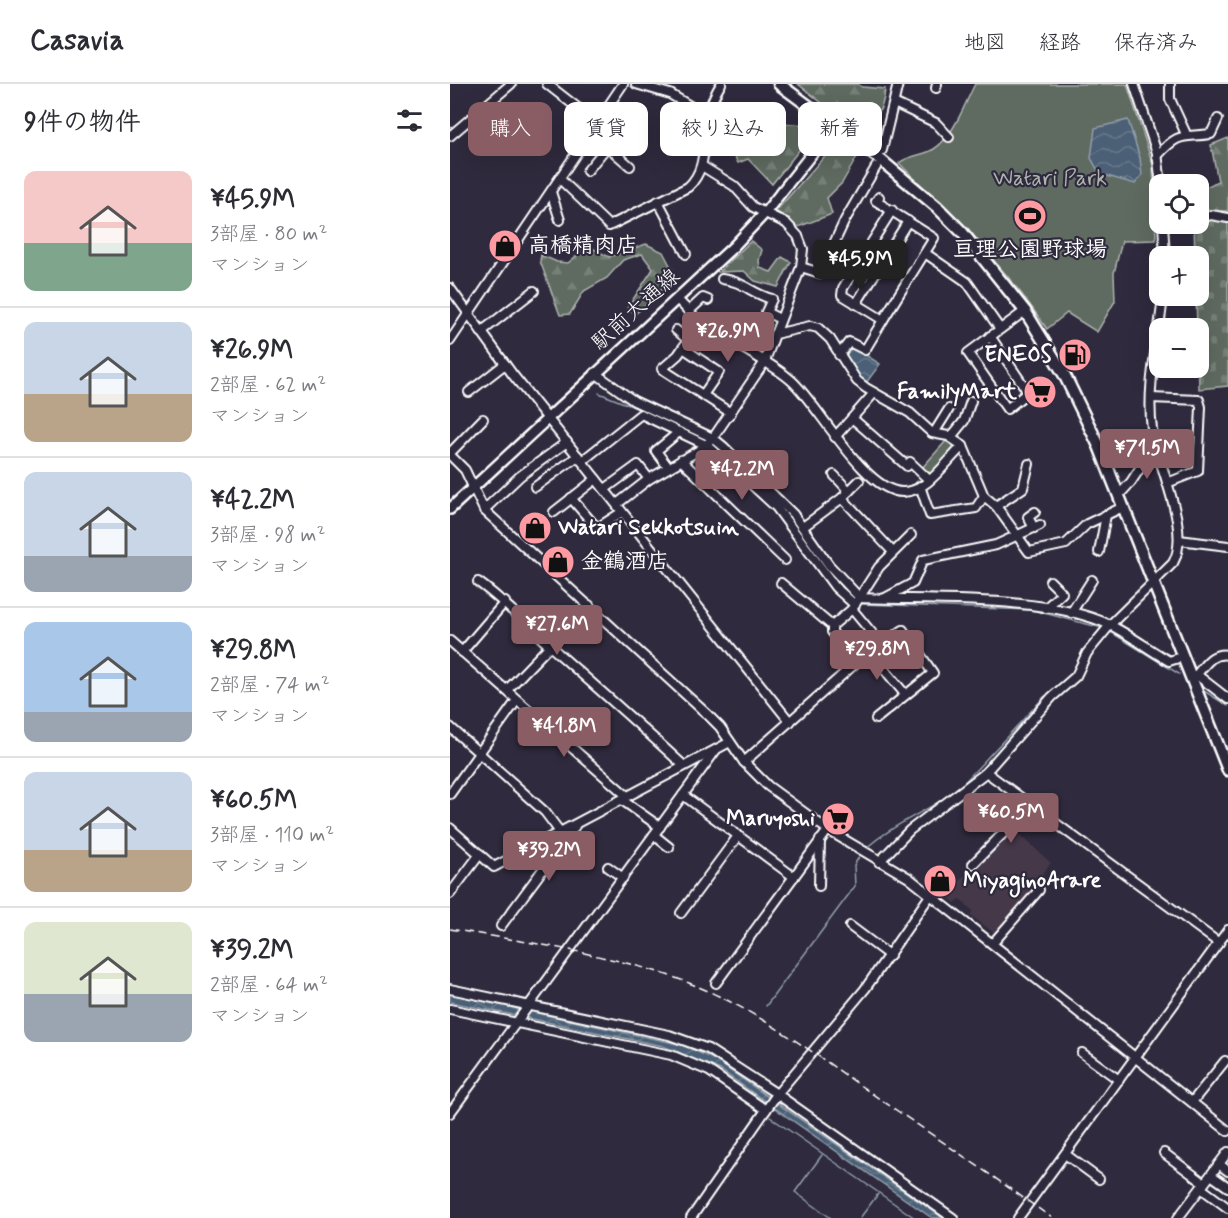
<!DOCTYPE html>
<html lang="ja">
<head>
<meta charset="utf-8">
<style>
	:root { --surface:#fff; --page:#f7f7f7; --text:#2b2b33; --muted:#7c7c81; --line:#e1e1e2; --accent:#8a5d65 }
	body { margin:0; font-family:Mynerve,"Klee One",sans-serif; background:var(--page); color:var(--text); height:100vh; display:flex; flex-direction:column; font-size:22px; white-space:nowrap }
	* { box-sizing:border-box; margin:0 }
	p { font-size:20px; color:var(--muted) }
	.icon { flex:none; width:33px; height:33px; fill:none; stroke:currentColor; stroke-width:2; stroke-linecap:round; stroke-linejoin:round }
	.map { position:relative; flex:1; overflow:hidden }
	.sheet { display:flex; flex-direction:column; background:var(--surface); width:450px }
	.sheet>* { flex:none }
	.hud { position:absolute; left:18px; top:18px; width:570px; height:54px; display:flex; gap:12px }
	.controls { position:absolute; left:699px; top:90px; display:grid; gap:12px }
	.controls a { display:grid; place-items:center; width:60px; height:60px; border-radius:12px; background:var(--surface); box-shadow:0 6px 24px #0002; font-size:30px }
	.price { position:absolute; translate:-50% -51px; padding:0 14px; border-radius:6px; background:var(--accent); color:#fff; font-size:20px; line-height:39px; filter:drop-shadow(0 2px 3px #0008) }
	.price::after { content:''; position:absolute; left:50%; top:36px; width:18px; height:14px; margin-left:-9px; background:inherit; clip-path:polygon(0 0,100% 0,50% 100%) }
	.price.on { background:#222; color:#fff }
	ul { padding:0; list-style:none }
	li { display:flex; align-items:center; gap:18px; height:150px; padding:0 24px }
	li+li { border-top:2px solid var(--line) }
	li span { display:grid; place-items:center; flex:none; width:168px; height:120px; border-radius:12px; color:#555 }
	li>.icon { margin-inline-start:auto }
	span .icon { width:72px; height:72px; fill:#fffc; stroke-width:1 }
	li b { font-size:26px }
	h2 { display:flex; justify-content:space-between; align-items:center; height:72px; padding:0 24px; font-size:26px }
	.chip { padding:0 21px; border-radius:12px; background:var(--surface); box-shadow:0 6px 24px #0002; font-size:21px; line-height:54px }
	.chip.on { background:var(--accent); color:#fff }
	header { display:flex; align-items:center; gap:36px; box-sizing:border-box; height:84px; padding:0 30px; background:var(--surface); border-bottom:2px solid var(--line) }
	header strong { font-size:28px }
	nav { display:flex; gap:33px; margin-inline-start:auto; font-size:21px }
	main { display:flex; flex:1; min-height:0 }
	.map>svg:first-child { display:block }
	.built { fill:#443949 }
	.forest { fill:url(#forest-firs); stroke:#aeb4b0; stroke-width:1.5 }
	.cemetery { fill:url(#cemetery-stones); stroke:#aeb4b0; stroke-width:1.5 }
	.green { fill:#5e6a60; stroke:#aeb4b0; stroke-width:1.5 }
	.water { fill:url(#water-waves); stroke:#93a0ad; stroke-width:1.5 }
	.lines { fill:none; stroke-linecap:round; stroke-linejoin:round }
	.stream { stroke:#93a0ad; stroke-width:1.5 }
	.minor-casing { stroke:#fff; stroke-width:12 }
	.major-casing { stroke:#fff; stroke-width:14 }
	.highway-casing { stroke:#fff; stroke-width:15 }
	.minor { stroke:#2f2a3d; stroke-width:8 }
	.major { stroke:#2f2a3d; stroke-width:9 }
	.highway { stroke:#2f2a3d; stroke-width:10 }
	.rail { stroke:#fff; stroke-width:1.5; stroke-dasharray:9 4.5; stroke-linecap:butt }
	.labels { text-anchor:middle; dominant-baseline:central; stroke-width:4.5; stroke-linejoin:round; paint-order:stroke }
	.park-label { font-size:22px; fill:#aeb4b0; stroke:#2f2a3d }
	.poi-label { font-size:22px; font-weight:bold; fill:#fff; stroke:#2f2a3d; text-anchor:start }
	.street-label { font-size:22px; fill:#fff; stroke:#2f2a3d }
</style>
</head>
<body>
<header>
<strong>Casavia</strong>
<nav><a>地図</a><a>経路</a><a>保存済み</a></nav>
</header>
<main>
<section class="sheet">
<h2>9件の物件<svg class="icon" aria-label="filters" viewBox="0 0 24 24"><path d="M4 7h16M4 17h16"/><circle cx="9" cy="7" r="2"/><circle cx="15" cy="17" r="2"/></svg></h2>
<ul>
<li><span style="background:linear-gradient(#f6c9c9 60%,#7fa58c 0)"><svg class="icon" aria-label="home" viewBox="0 0 24 24"><path d="M3 11l9-7 9 7M6 9v11h12V9"/></svg></span><div><b>¥45.9M</b><p>3部屋 · 80 m²</p><p>マンション</p></div></li>
<li><span style="background:linear-gradient(#c9d6e8 60%,#b9a48a 0)"><svg class="icon" aria-label="home" viewBox="0 0 24 24"><path d="M3 11l9-7 9 7M6 9v11h12V9"/></svg></span><div><b>¥26.9M</b><p>2部屋 · 62 m²</p><p>マンション</p></div></li>
<li><span style="background:linear-gradient(#c9d6e8 70%,#9aa5b1 0)"><svg class="icon" aria-label="home" viewBox="0 0 24 24"><path d="M3 11l9-7 9 7M6 9v11h12V9"/></svg></span><div><b>¥42.2M</b><p>3部屋 · 98 m²</p><p>マンション</p></div></li>
<li><span style="background:linear-gradient(#a9c7e8 75%,#9aa5b1 0)"><svg class="icon" aria-label="home" viewBox="0 0 24 24"><path d="M3 11l9-7 9 7M6 9v11h12V9"/></svg></span><div><b>¥29.8M</b><p>2部屋 · 74 m²</p><p>マンション</p></div></li>
<li><span style="background:linear-gradient(#c9d6e8 65%,#b9a48a 0)"><svg class="icon" aria-label="home" viewBox="0 0 24 24"><path d="M3 11l9-7 9 7M6 9v11h12V9"/></svg></span><div><b>¥60.5M</b><p>3部屋 · 110 m²</p><p>マンション</p></div></li>
<li><span style="background:linear-gradient(#dfe7d0 60%,#9aa5b1 0)"><svg class="icon" aria-label="home" viewBox="0 0 24 24"><path d="M3 11l9-7 9 7M6 9v11h12V9"/></svg></span><div><b>¥39.2M</b><p>2部屋 · 64 m²</p><p>マンション</p></div></li>
</ul>
</section>
<div class="map">
<svg width="778" height="1134" viewBox="0 0 778 1134">
	<defs>
		<pattern id="forest-firs" width="22" height="20" patternUnits="userSpaceOnUse" patternTransform="scale(1.5)"><rect width="22" height="20" fill="#5e6a60"/><path d="M5 1l3.5 6h-7zM16 11l3.5 6h-7z" fill="#768078"/></pattern>
		<pattern id="cemetery-stones" width="16" height="16" patternUnits="userSpaceOnUse" patternTransform="scale(1.5)"><rect width="16" height="16" fill="#5e6a60"/><path d="M2 7V4a2 2 0 0 1 4 0v3zM10 15v-3a2 2 0 0 1 4 0v3z" fill="#768078"/></pattern>
		<pattern id="water-waves" width="16" height="10" patternUnits="userSpaceOnUse" patternTransform="scale(1.5)"><rect width="16" height="10" fill="#4b6076"/><path d="M0 5q4-4 8 0t8 0" fill="none" stroke="#66788b"/></pattern>
	</defs>
	<rect width="100%" height="100%" fill="#2f2a3d"/>
	<filter id="ink" filterUnits="userSpaceOnUse"><feTurbulence type="fractalNoise" baseFrequency=".0167" numOctaves="2"/><feDisplacementMap in="SourceGraphic" scale="12" xChannelSelector="R" yChannelSelector="G"/><feConvolveMatrix kernelMatrix="1 2 1 2 8 2 1 2 1" color-interpolation-filters="sRGB"/></filter>
	<g filter="url(#ink)">
		<path class="built" d="M563 744 601 779 586 798 590 802 547 851 520 831 523 827 510 815 505 819 495 811Z"/>
		<g class="forest">
			<path d="M348 0H408L412 3 435 5C434 26 424 33 418 52L405 45Z"/>
			<path d="M298 22 319 38 356 41 358 55 322 100 298 75 288 79 275 53 296 43 288 36Z"/>
			<path d="M778 54V127H758L750 106 768 97 761 61Z"/>
			<path d="M381 65 407 73 392 99 377 114 382 130 348 143 326 127Z"/>
			<path d="M301 157 312 166 309 176 310 184 321 188 332 173 341 178 328 203 305 197 294 187 269 188Z"/>
			<path d="M196 160 213 168 222 185 209 210 185 230 178 223 203 185 192 170 173 176 157 194 134 207 120 230 110 231 90 177 91 171 107 178 118 179 138 162 159 173Z"/>
		</g>
		<path class="cemetery" d="M762 136 778 139V302L749 305 746 212 748 172H745L744 140Z"/>
		<g class="green">
			<path d="M525 0H677L703 81 706 156 672 157 664 189 665 217 647 248 617 229 597 245C552 178 505 135 449 79 459 71 473 72 484 65 504 52 514 21 525 0Z"/>
			<path d="M496 357H501L506 363 479 393 471 385Z"/>
		</g>
		<g class="water">
			<path d="M678 36 690 74 692 91 685 100 650 90 641 74 645 44Z"/>
			<path d="M403 263 430 280 416 299 411 296 396 273 398 264Z"/>
			<path d="M0 910 233 961 265 976 493 1134H482L270 986 213 962 0 918Z"/>
		</g>
		<g class="lines">
			<g class="stream">
				<path d="M149 309 209 333"/>
				<path d="M216 336 254 356"/>
				<path d="M262 361 301 394"/>
				<path d="M334 427 363 467"/>
				<path d="M382 492 399 511"/>
				<path d="M411 520 582 526 652 544"/>
				<path d="M659 547 729 590"/>
				<path d="M644 553 651 544"/>
				<path d="M754 607 778 622"/>
				<path d="M510 703 595 612"/>
				<path d="M416 764C444 740 471 730 501 710"/>
				<path d="M316 922 405 802 404 781 409 773"/>
				<path d="M251 988 265 996"/>
				<path d="M320 1033 465 1134"/>
				<path d="M372 1071 345 1108 381 1134"/>
				<path d="M410 1134 428 1110"/>
			</g>
			<g class="minor-casing">
				<g id="minor">
					<path d="M97 0 147 39"/>
					<path d="M186 0 220 10 243 24 259 28"/>
					<path d="M684 0 707 69 711 100"/>
					<path d="M720 0V15L736 50"/>
					<path d="M486 4 487 0"/>
					<path d="M42 17 53 29"/>
					<path d="M444 19 486 39 499 53"/>
					<path d="M0 52 61 0"/>
					<path d="M157 62 180 82"/>
					<path d="M432 66 448 0"/>
					<path d="M707 72C730 47 732 54 761 50L768 35"/>
					<path d="M137 87 160 59 142 46"/>
					<path d="M110 95 159 142 238 103C260 83 251 53 259 26 262 17 266 8 271 0"/>
					<path d="M101 108 110 136"/>
					<path d="M429 113 426 117 484 154 433 236 392 211 393 204 442 126"/>
					<path d="M208 117 236 170"/>
					<path d="M748 135 761 131 778 134"/>
					<path d="M713 140 715 172"/>
					<path d="M475 169 517 198 550 245"/>
					<path d="M351 183 370 189 395 136 426 83"/>
					<path d="M272 195C293 197 302 210 322 215L316 228 330 235"/>
					<path d="M0 204 63 291 340 638"/>
					<path d="M227 215 250 239 228 271 212 285 281 329"/>
					<path d="M406 220 458 137"/>
					<path d="M239 227 253 214 258 216"/>
					<path d="M250 239C276 256 320 277 342 297 368 320 415 409 453 408 478 408 496 377 513 362"/>
					<path d="M226 246 238 256"/>
					<path d="M31 248 84 207"/>
					<path d="M325 250 360 242 368 244 380 255 407 297 416 304 460 329 482 349 498 352 513 362 534 412 546 422 579 468 616 460 637 440 673 423"/>
					<path d="M270 252 280 237"/>
					<path d="M540 252 578 308 557 325 518 269 575 227"/>
					<path d="M0 257 173 0"/>
					<path d="M282 259 294 242"/>
					<path d="M233 264 269 288 253 311"/>
					<path d="M389 271 399 258 415 266 433 236"/>
					<path d="M145 289 184 317 263 354 274 363 343 430 379 481 410 514C481 517 597 511 660 541 680 551 700 566 719 577L732 573"/>
					<path d="M19 308 55 280"/>
					<path d="M424 309 402 334 457 382 460 378 479 396"/>
					<path d="M701 314 749 316 751 323 748 387 717 399"/>
					<path d="M484 349 499 325"/>
					<path d="M385 353 402 334"/>
					<path d="M501 353 514 337 521 317"/>
					<path d="M0 369 33 335"/>
					<path d="M0 371 15 386 34 426 258 631 270 643 294 678 318 702 378 746 459 794 778 1047"/>
					<path d="M231 376 335 476"/>
					<path d="M132 377 191 330 256 361 289 389 326 423 385 503 405 521"/>
					<path d="M218 383 206 367 229 348"/>
					<path d="M384 391 399 407"/>
					<path d="M470 402 480 431 526 424 534 412"/>
					<path d="M85 403 128 372"/>
					<path d="M155 405 188 381 199 395"/>
					<path d="M669 411 681 398 705 361"/>
					<path d="M121 414 147 444 172 428"/>
					<path d="M392 414 409 397"/>
					<path d="M167 420 199 395 253 364 263 354 314 279 351 183 353 165 348 152 336 139 303 123 284 102 252 82"/>
					<path d="M546 422 573 404 579 380"/>
					<path d="M34 426 70 392 117 358"/>
					<path d="M104 428 146 395"/>
					<path d="M353 443 392 414 443 468"/>
					<path d="M584 444 578 433 585 428"/>
					<path d="M729 456 778 462"/>
					<path d="M649 468 656 431"/>
					<path d="M28 498C55 517 76 541 100 562 145 602 190 641 234 682"/>
					<path d="M331 499 382 542"/>
					<path d="M435 514 463 499 473 476 546 461 590 441"/>
					<path d="M596 524 612 509 600 497"/>
					<path d="M402 525 431 560 453 546 483 589 426 635"/>
					<path d="M621 529 642 496"/>
					<path d="M0 557 177 712"/>
					<path d="M12 568 55 518"/>
					<path d="M420 568 454 609"/>
					<path d="M407 578 431 560"/>
					<path d="M747 591 778 615"/>
					<path d="M742 596C753 585 760 567 778 571"/>
					<path d="M57 606 139 521"/>
					<path d="M0 643 95 728 110 748"/>
					<path d="M294 678 407 578 382 548V542L402 525 429 483 461 451"/>
					<path d="M536 688 769 859"/>
					<path d="M0 710 67 616"/>
					<path d="M233 711 344 793"/>
					<path d="M172 716 210 743"/>
					<path d="M0 744 44 783 280 658"/>
					<path d="M204 751 219 763"/>
					<path d="M429 778 460 746 534 690 602 613 626 592 637 569 660 541 723 479C742 446 707 381 702 345 696 301 709 255 713 212"/>
					<path d="M523 780 581 721"/>
					<path d="M158 783 173 794"/>
					<path d="M369 802 370 756"/>
					<path d="M0 810 30 770"/>
					<path d="M231 829 288 752"/>
					<path d="M51 842 125 742"/>
					<path d="M400 842 440 872"/>
					<path d="M543 859 589 806"/>
					<path d="M266 899 378 746"/>
					<path d="M0 905 219 951 258 965 327 1010 503 1134"/>
					<path d="M0 925 221 971 259 987 316 1026"/>
					<path d="M632 969 669 996"/>
					<path d="M742 1018 775 977"/>
					<path d="M0 1029 266 666"/>
					<path d="M714 1069 754 1099"/>
					<path d="M615 1070 649 1095"/>
					<path d="M769 1080 778 1087"/>
					<path d="M761 1091 778 1103"/>
					<path d="M751 1104 778 1124"/>
					<path d="M241 1134 327 1010 415 905 481 810"/>
					<path d="M568 1134 778 846"/>
					<path d="M728 1134 778 1068"/>
				</g>
			</g>
			<g class="major-casing">
				<path id="major" d="M0 425 283 163 314 130 383 43"/>
			</g>
			<g class="highway-casing">
				<path id="highway" d="M329 0 426 72 487 123 512 148 575 227 614 290 649 362 778 686"/>
			</g>
			<use href="#minor" class="minor"/>
			<use href="#major" class="major"/>
			<use href="#highway" class="highway"/>
			<path class="rail" d="M0 845C76 858 168 871 239 899 305 925 361 967 418 1007 480 1049 541 1091 602 1134"/>
		</g>
	</g>
	<defs>
		<g id="stadium-disc" transform="scale(1.725)"><circle r="9.5" fill="#ff9aa2" stroke="#2f2a3d"/><path d="M0-5a6.5 5 0 1 0 0 10a6.5 5 0 1 0 0-10ZM-3.5-1.8h7v3.6h-7Z" fill="#111"/></g>
		<g id="shop-disc" transform="scale(1.725)"><circle r="9.5" fill="#ff9aa2" stroke="#2f2a3d"/><path d="M-5-2.5h2.3a2.7 3.5 0 0 1 5.4 0H5L5.5 6h-11ZM-1.5-2.5h3a1.5 2.3 0 0 0-3 0Z" fill="#111"/></g>
		<g id="fuel-disc" transform="scale(1.725)"><circle r="9.5" fill="#ff9aa2" stroke="#2f2a3d"/><path d="M-5.5-6h7V0h2V4h1.3V-2.5L3-4.5l.8-.8L6-3V5H2.5V1h-1V6h-7ZM-4.2-4.7v3.2H.2V-4.7Z" fill="#111"/></g>
		<g id="supermarket-disc" transform="scale(1.725)"><circle r="9.5" fill="#ff9aa2" stroke="#2f2a3d"/><path d="M-6-5.5h2.5l.6 2H6L4.5 2H-2.5L-4.4-4H-6ZM-1.5 3.2a1.3 1.3 0 1 0 .1 0ZM3 3.2a1.3 1.3 0 1 0 .1 0Z" fill="#111"/></g>
	</defs>
	<g fill-rule="evenodd">
		<use href="#stadium-disc" x="580" y="132"/>
		<use href="#shop-disc" x="55" y="162"/>
		<use href="#fuel-disc" x="625" y="271"/>
		<use href="#supermarket-disc" x="590" y="308"/>
		<use href="#shop-disc" x="85" y="444"/>
		<use href="#shop-disc" x="108" y="478"/>
		<use href="#supermarket-disc" x="388" y="735"/>
		<use href="#shop-disc" x="490" y="797"/>
	</g>
	<g class="labels">
		<g class="park-label">
			<text x="600" y="95">Watari Park</text>
		</g>
		<g class="poi-label">
			<text x="78" y="162">高橋精肉店</text>
			<text x="580" y="166" text-anchor="middle">亘理公園野球場</text>
			<text x="602" y="271" text-anchor="end">ENEOS</text>
			<text x="567" y="308" text-anchor="end">FamilyMart</text>
			<text x="108" y="444">Watari Sekkotsuin</text>
			<text x="131" y="478">金鶴酒店</text>
			<text x="365" y="735" text-anchor="end">Maruyoshi</text>
			<text x="513" y="797">MiyaginoArare</text>
		</g>
		<g class="street-label">
			<text transform="translate(186 226) rotate(-42)">駅前大通線</text>
		</g>
	</g>
</svg>
<div class="controls">
<a><svg class="icon" aria-label="locate" viewBox="0 0 24 24"><circle cx="12" cy="12" r="6"/><path d="M12 2v4M12 18v4M2 12h4M18 12h4"/></svg></a>
<a>+</a>
<a>−</a>
</div>
<b class="price on" style="left:410px;top:207px">¥45.9M</b>
<b class="price" style="left:278px;top:279px">¥26.9M</b>
<b class="price" style="left:697px;top:396px">¥71.5M</b>
<b class="price" style="left:292px;top:417px">¥42.2M</b>
<b class="price" style="left:107px;top:572px">¥27.6M</b>
<b class="price" style="left:427px;top:597px">¥29.8M</b>
<b class="price" style="left:114px;top:674px">¥41.8M</b>
<b class="price" style="left:561px;top:760px">¥60.5M</b>
<b class="price" style="left:99px;top:798px">¥39.2M</b>
<div class="hud">
<a class="chip on">購入</a>
<a class="chip">賃貸</a>
<a class="chip">絞り込み</a>
<a class="chip">新着</a>
</div>
</div>
</main>
</body>
</html>
